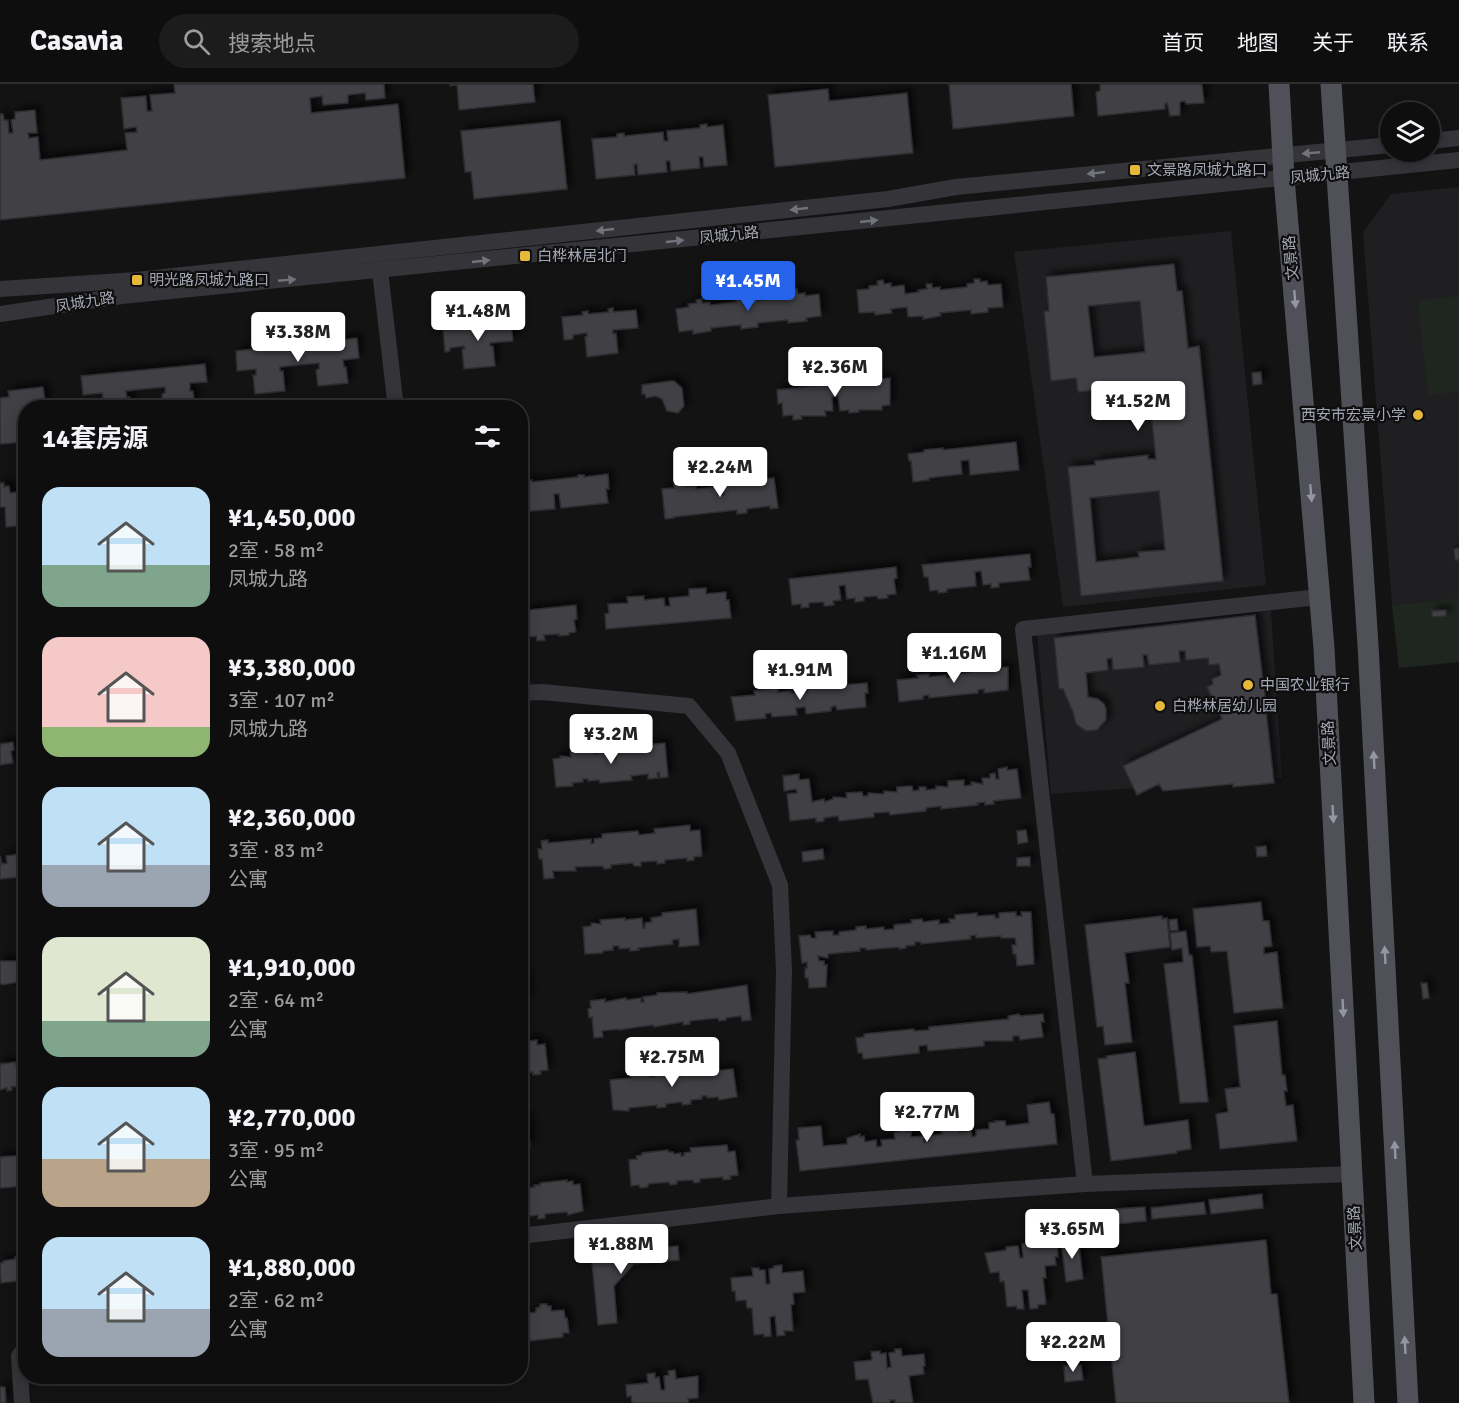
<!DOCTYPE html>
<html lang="zh">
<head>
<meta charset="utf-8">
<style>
	:root { --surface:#0e0e0f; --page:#1c1c1d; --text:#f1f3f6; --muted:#9b9c9e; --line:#2e2e2f; --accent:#2563eb }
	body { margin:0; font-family:Signika,"Noto Sans SC",sans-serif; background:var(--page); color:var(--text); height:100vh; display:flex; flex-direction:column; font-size:22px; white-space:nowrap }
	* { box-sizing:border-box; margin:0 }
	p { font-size:20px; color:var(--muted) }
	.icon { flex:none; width:33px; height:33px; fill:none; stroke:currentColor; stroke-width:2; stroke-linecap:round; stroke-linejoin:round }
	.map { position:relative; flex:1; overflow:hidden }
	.panel { position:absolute; left:18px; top:316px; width:510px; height:984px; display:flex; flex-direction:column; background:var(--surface); border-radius:24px; box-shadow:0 3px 15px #0003,0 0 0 2px var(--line) }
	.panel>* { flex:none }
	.buttons { position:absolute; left:1380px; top:18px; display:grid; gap:12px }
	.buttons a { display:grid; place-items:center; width:60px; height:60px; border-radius:50%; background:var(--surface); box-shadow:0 3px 15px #0003,0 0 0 2px var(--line); font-size:30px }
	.price { position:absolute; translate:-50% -51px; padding:0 14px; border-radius:6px; background:#fff; color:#222; font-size:20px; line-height:39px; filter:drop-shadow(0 2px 3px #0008) }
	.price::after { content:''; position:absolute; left:50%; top:36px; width:18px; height:14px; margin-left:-9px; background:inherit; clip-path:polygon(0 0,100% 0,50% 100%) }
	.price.active { background:var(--accent); color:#fff }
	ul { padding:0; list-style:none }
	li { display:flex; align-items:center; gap:18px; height:150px; padding:0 24px }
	li span { display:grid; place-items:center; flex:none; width:168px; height:120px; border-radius:18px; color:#555 }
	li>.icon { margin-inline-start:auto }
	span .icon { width:72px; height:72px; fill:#fffc; stroke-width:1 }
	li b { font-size:26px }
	h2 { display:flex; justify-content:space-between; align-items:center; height:72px; padding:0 24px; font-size:26px }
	header { display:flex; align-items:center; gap:36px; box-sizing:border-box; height:84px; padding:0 30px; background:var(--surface); border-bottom:2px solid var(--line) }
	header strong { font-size:28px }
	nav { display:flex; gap:33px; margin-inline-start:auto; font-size:21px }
	.search { width:420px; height:54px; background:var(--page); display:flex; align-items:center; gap:15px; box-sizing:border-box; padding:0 21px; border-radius:33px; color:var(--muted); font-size:22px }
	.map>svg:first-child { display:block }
	.built { fill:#1f1f21 }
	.green { fill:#1f2620 }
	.building { fill:#3f4044; stroke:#2d2d30; stroke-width:1.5; fill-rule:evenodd; filter:url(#shadow) }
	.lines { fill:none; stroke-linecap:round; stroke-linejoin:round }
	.minor { stroke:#343439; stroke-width:16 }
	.major { stroke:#505158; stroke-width:21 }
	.oneway { fill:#72747d }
	.oneway2 { fill:#9497a2 }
	.poi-dot { fill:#e5b83a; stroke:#0e0e0f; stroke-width:2 }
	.labels { text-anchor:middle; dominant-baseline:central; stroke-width:4.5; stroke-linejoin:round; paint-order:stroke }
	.poi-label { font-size:15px; fill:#a5a8b4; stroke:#0e0e0f; text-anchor:start }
	.street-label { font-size:15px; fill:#a5a8b4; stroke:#0e0e0f }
</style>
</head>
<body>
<header>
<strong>Casavia</strong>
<div class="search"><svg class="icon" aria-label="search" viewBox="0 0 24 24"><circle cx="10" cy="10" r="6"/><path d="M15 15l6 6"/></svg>搜索地点</div>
<nav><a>首页</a><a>地图</a><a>关于</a><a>联系</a></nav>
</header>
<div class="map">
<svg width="1459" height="1319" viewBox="0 0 1459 1319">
	<defs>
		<filter id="shadow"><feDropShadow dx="5" dy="-5" stdDeviation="3" flood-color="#0009"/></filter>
	</defs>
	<rect width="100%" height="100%" fill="#131314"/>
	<g class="built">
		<path d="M1459 103V514L1392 521 1363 149 1391 110Z"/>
		<path d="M1231 147 1266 501 1063 523 1014 168Z"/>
		<path d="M1271 527 1282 694 1051 710 1037 549Z"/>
	</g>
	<g class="green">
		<path d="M1459 212V307L1428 311 1418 217Z"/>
		<path d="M1459 514V578L1399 584 1392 521Z"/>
	</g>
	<g class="building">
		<path d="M174 0H384L385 14 366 16 365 9 348 11V19L323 21 322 12 310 14 311 29 398 20 405 94 0 136V30H3L4 36H8L9 49H13L11 36 15 35V28L35 26 37 49H28L29 54 38 53 40 76 127 66 125 49 137 48 136 43 124 45 121 14 146 12 147 27H152L150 11 175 9Z"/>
		<path d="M450 0H533L535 18 459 26 457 1 450 2Z"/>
		<path d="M949 0H1071L1074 32 953 45Z"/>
		<path d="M1100 0H1199L1202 1 1204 19 1186 20 1185 17 1180 18V31L1170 32 1167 19 1165 20V25L1098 32 1096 8 1100 7Z"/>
		<path d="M828 5 829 17 907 9 913 69 775 83 768 11Z"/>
		<path d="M560 37 567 105 474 115 471 88H465L461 47Z"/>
		<path d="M707 40V43L723 41 727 81 704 83 703 73H699L700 84 671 87 670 77H666L667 88 638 91 637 80 634 81 635 91 596 95 592 55 617 53V50L624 49V52L663 48 664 57H668L667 47 700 44V41Z"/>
		<path d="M1174 180 1177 207H1182L1188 264 1199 262 1223 497 1081 512 1068 383 1095 381V377L1148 371V375H1156L1148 301 1078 308 1076 294 1051 297 1044 227H1049L1046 193ZM1140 217 1145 268 1094 273 1088 222ZM1159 407 1165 466 1138 468 1139 473 1096 478 1090 414Z"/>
		<path d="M974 195H980V198L987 197 988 201 1001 200 1003 223 988 224V228L971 230V226L940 229 941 232 923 235V232L908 233 907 223 891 225 892 229 875 231V228L859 229 857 206 869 205V202L878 201 877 197 883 196 884 200 891 199V203L904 201 905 210 919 208 918 206 927 205 926 200H932V204L940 203V206L967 203V200L974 199Z"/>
		<path d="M797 205 798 210 805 209V212L819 210 821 232 806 234 807 237 788 239V236L758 239V243L741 245V241L711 244V247L693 250V246L679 248 676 225 689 223 688 220 697 219 696 216 702 215V219L710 218V221L736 218V216L744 215V211L749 210 750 215 757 214 758 217 784 213V211H792V206Z"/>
		<path d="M613 224V228L636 226 638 244 613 246V250L616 249 618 269 587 273 585 253 587 252V249L573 251V255L564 256 562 233 583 231 582 228 588 227V230L609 228 608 225Z"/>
		<path d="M491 237V240L511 238 513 257 490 259V262H493L495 282 464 285 462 265H465L464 262 450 264V267L445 268 443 246 460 244V240H466V243L486 241V238Z"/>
		<path d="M357 254 359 274 343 276 344 283H346L348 299 318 302 316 286 319 285V279L280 283V287H283L285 307 255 310 253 291H256V285L237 287 236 267Z"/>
		<path d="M205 280 207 298 190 299V307H193L195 324H163L162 310 165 309V303L126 307 127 314 130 313 131 324H100L99 315 103 314 102 309 83 311 81 292Z"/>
		<path d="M1261 288 1262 300 1253 301 1252 289Z"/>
		<path d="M890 294V321L882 322V326H859V328L849 329V326L840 327 838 312 832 313 833 327H825L826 332H801L802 335 793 336V331L783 332 782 319 778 320 777 306Z"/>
		<path d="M671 297H674L682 304 684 322 678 329 667 327 662 315 655 312 646 314 645 310H642V301Z"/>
		<path d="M43 303 46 324H26V358L0 360V314L9 313 8 307Z"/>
		<path d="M1016 358 1019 386 970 391 969 376 961 377 962 390 929 394V396L913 398 911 377H909L908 370 924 368V366L943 364V366Z"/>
		<path d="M608 390 609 405H606L608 419 561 424 559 410H554L555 425 520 428V400L526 399V397L532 396V398L578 393V391H584V393Z"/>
		<path d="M762 391 763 395 774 394 778 424 770 425V422L747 425V429L737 430V426L674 433V434L665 435 662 405 674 404V400L686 399V403L696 402V405L717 403 718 411H724L723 402 743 400 742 397 753 396V392Z"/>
		<path d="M0 399H4V403L9 402 10 409 26 407V441L6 443 5 423H0Z"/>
		<path d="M1459 464V476H1455L1454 465Z"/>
		<path d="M1030 470 1031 483H1028L1030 496 999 499V503L991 504V500L983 501 981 487 975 488 976 502 947 505V508L938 509V506L930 507 928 493H924L922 481Z"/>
		<path d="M896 483 897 494 894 495 896 510 887 511 888 514 878 515 877 512 864 513V517L855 518V514L847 515 845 501 839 502 841 516 833 517 834 521 824 522V518L809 519V523L801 524V520L792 521 789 495Z"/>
		<path d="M706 504V510L726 508V516H729L731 534 606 545 605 530 609 529 608 520 628 519 627 513 644 512V516L664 514 665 522H670L669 514 689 512V505Z"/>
		<path d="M576 521 577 535 574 536 576 548 569 549V551L559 552V550L544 551 545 556 537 557 536 552 529 553 527 538 520 539V527Z"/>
		<path d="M1446 526V532L1432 533V527Z"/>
		<path d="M1255 531 1263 597 1265 602V617L1274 699 1233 703V700L1163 707 1159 700 1137 711 1123 682 1222 635 1207 603 1213 600 1212 595 1221 591 1219 580 1209 581 1208 574 1186 576 1185 567H1179L1180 578 1149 581 1147 571H1143L1144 583 1113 586 1112 574 1107 575 1108 586 1086 589 1088 613 1098 615 1104 620 1106 625V636L1097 646 1086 647 1076 640 1073 628 1063 605H1059L1054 554Z"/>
		<path d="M984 583V585L1008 583V606L984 609V605L978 606V609L929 614V611L923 612V615L899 618 897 596 918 594 917 591 929 590V593L946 591 947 594 957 593V590L973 588V585Z"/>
		<path d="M843 598 844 601 867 599 868 609H865L866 623 837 626 836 622 831 623V627L806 630 805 623 796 624 797 631 772 633 771 629 765 630 766 634 736 637 731 613 755 611 754 607 778 604V608L791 607V609L807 608V605L820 603V600Z"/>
		<path d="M13 658 14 666 11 667 13 679 0 681V660Z"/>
		<path d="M665 659 668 693 660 694 659 688 657 689 658 694 648 695V690L631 692 632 696 600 699 599 696 588 697V695H583V698L572 699 573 702 556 703 553 675 561 674 560 672 571 673 570 668 593 666 594 670H598V667L612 666 613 676 616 675 615 666H632L631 662Z"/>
		<path d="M1007 683V686L1017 685 1021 714 993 717 994 720 985 721V718L977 719 978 721 941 725V722L926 724V727L890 731 889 728 874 729V733L839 737 838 732 824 734V737L816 738V734L790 737 787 710 797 709 796 705 784 707 783 692 799 690V696L809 695 812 718 824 715 825 718 833 715V713L847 714 846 709 862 708 863 712H868V709L884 710V707L897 708V703L912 702 913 707 919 706V703H926V706L936 705V702L948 703V697L964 696V702L972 701 971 698 983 700 982 694H990V690L995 689 996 695H999L998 685Z"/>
		<path d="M690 741V747L700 746 702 772 694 773V776L687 777V774L665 776V779L657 780V777L641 778V782H634L633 779 611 781V784L604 785 603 782 575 783 576 787H553L554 794 544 795 542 775H539L538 765H542L541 757 548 756V759L591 755V760L594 759V755L602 754V750L638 747 639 751 655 749 654 745Z"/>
		<path d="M1026 746 1028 758 1018 760 1017 747Z"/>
		<path d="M22 761H26V789H20L21 793 0 795V772L2 780 7 779 6 772 19 770V764H23Z"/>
		<path d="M1266 762 1267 772 1257 773 1256 763Z"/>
		<path d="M823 765 824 775 803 778 802 768Z"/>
		<path d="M1030 773V782H1017V774Z"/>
		<path d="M1261 818 1263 837H1269L1272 862 1264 863V870L1277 868 1283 924 1234 929 1227 867 1211 868 1210 862 1197 863 1193 825Z"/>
		<path d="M696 825 699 861 679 863V855L672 856 673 860 638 864 639 866 630 867V864L619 865V862H613V866L603 867V869L585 870 583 843 591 842V839L601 840 600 836 625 834V836L642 834 643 844H645V839L652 838 651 834 662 832V829Z"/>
		<path d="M1016 828V832H1022L1021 828H1031L1034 880 1017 882 1016 870H1013L1012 861H1016L1015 854H1001V852L976 854V851L970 852 971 855 921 860V858H915V861L906 862V864L899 865V863L866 866V864H860V867L828 870V874L818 872 819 877H824V881H827L826 903 809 904 808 894H805V884H807V878L802 879 799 852 810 851 811 854H816L815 848 833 847V851H839V848L856 846V843L866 842V845L884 843V846L894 845V841L912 839 911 836 922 835 923 838 939 836V840L950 839 949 835H955V831L977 829V832L995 831V834H999V829Z"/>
		<path d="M1162 832V835L1167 834 1170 863 1125 869 1129 899H1125L1132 958 1105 961 1103 942 1097 943 1085 841Z"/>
		<path d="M1177 835 1178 846 1170 847 1169 836Z"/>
		<path d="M1186 847 1189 871H1192L1208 1018 1180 1019 1164 880 1183 878 1182 864 1172 866 1170 849Z"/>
		<path d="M26 874V899L24 897 2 901 0 899V877H19V875Z"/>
		<path d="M525 887 528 916 520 917V888Z"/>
		<path d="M1421 899H1427L1429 914 1423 915Z"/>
		<path d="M747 901 751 936 742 937 741 932 726 934V936L719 937 718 934 690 937V940L683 941V938L654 943 653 941 618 946V945L602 947 603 953 594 954 592 933 589 934 588 925 591 924 590 917 605 915V918L626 914V916L641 914V918H644L643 913 657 911V909L687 908V910Z"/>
		<path d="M1019 930 1020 932 1043 930 1044 938H1041L1043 953 1020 956 1019 952H1013V957H984V962L928 967 927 961 919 962V969L863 975 862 969H858L856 954 864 953V950L914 945V947L929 946V943L1009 935 1008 932Z"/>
		<path d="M1277 937 1282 991H1285L1287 1007H1284L1286 1022 1293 1021 1297 1057 1220 1065 1216 1030 1228 1028 1225 1005 1240 1003 1234 942Z"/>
		<path d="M537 956V961L545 960 548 986 540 987 541 990 533 991V988L520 989V958Z"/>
		<path d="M1135 968 1144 1042 1188 1036 1191 1065 1177 1067V1069L1111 1077 1098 975 1107 974 1106 972Z"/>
		<path d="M15 978 16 981 26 980V1002L11 1003 12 1006 7 1007V1004L0 1006V980Z"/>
		<path d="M711 981V987L733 985 737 1013 719 1016 718 1013 707 1014V1012H702V1015L691 1016V1020L682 1021V1018L666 1020V1023L657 1024V1021L629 1024V1027L613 1026 610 996 631 994 630 990 649 987 650 993H655V991L669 989 670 1001H673L672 989 687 987V990L691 989V984Z"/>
		<path d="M1049 1018 1051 1030H1054L1057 1060 800 1087 796 1056H799L798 1044 821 1042 823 1062 847 1060V1054L860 1050V1053L864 1052 865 1058 876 1056 877 1063 882 1062 881 1056 895 1055 894 1049 906 1045 907 1048 911 1047V1053L924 1052V1058L929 1057 928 1052 942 1050 941 1044 954 1040V1043L958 1042 959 1048 971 1047 972 1053 976 1052V1046L989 1045V1039L996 1038 995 1037H1005L1006 1042 1029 1039 1027 1021Z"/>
		<path d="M527 1032 530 1062 520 1063V1033Z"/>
		<path d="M727 1061 728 1068 735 1067 738 1091 730 1092 731 1095 723 1096V1093L700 1095V1098L694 1099 693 1096 677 1097V1100L670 1101 669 1098 648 1100V1103L640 1104 639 1101 631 1102 629 1076 637 1075 636 1072 642 1071V1069L668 1066V1068H673L674 1070 681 1069V1072H684V1069L691 1068 690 1064Z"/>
		<path d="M26 1071V1102L0 1104V1073Z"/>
		<path d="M567 1096V1098L573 1097V1101L580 1100 583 1127 568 1131 567 1128 545 1130V1134L538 1135V1131L521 1133 520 1137V1107L529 1106V1104L535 1103 534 1101H540V1099Z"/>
		<path d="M1262 1110 1263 1124 1211 1130 1209 1116Z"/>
		<path d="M1204 1118 1206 1130 1152 1135 1151 1124Z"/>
		<path d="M1145 1123 1146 1137 1117 1140 1115 1125Z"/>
		<path d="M1078 1153 1083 1195 1066 1198 1061 1156Z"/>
		<path d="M1266 1156 1271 1210H1277L1289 1319H1116L1101 1173Z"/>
		<path d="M1034 1158V1164L1057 1161 1058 1173H1055L1056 1181 1045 1182 1046 1194H1043L1046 1220 1038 1221V1224L1030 1225 1028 1206H1022L1024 1225H1017L1016 1222 1007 1223 1004 1197 1000 1198 999 1188 990 1189 985 1169 1006 1166V1163L1018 1162 1020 1174H1023L1022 1160Z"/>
		<path d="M678 1162 679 1176 634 1180 614 1202 617 1239 598 1241 591 1169Z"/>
		<path d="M22 1172V1174H26V1196L1 1199 0 1179H3V1177L16 1175 15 1173Z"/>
		<path d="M782 1181V1189L803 1187 805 1208 793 1209 794 1220 791 1221 793 1247H784L785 1251 777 1252 775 1232 770 1233 771 1252 764 1253V1250L754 1251 752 1224H747L746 1216 736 1217 735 1207H732L731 1194 753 1192 752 1184H759V1186H765L766 1200H770L769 1185 774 1184V1182Z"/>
		<path d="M540 1220H547V1222H551V1227L564 1226 565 1234H567L569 1249H563V1253L530 1257 529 1252 520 1253V1239H525L524 1230 536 1228V1224L540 1223Z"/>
		<path d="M895 1265H901L902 1272 924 1270 925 1282H923L924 1290 909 1292 913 1319H895V1316H890V1319H873L868 1295 856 1296 854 1278 872 1276 871 1268 880 1267V1270L886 1269 887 1284 891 1283 889 1269 895 1268Z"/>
		<path d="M1081 1281 1083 1296 1065 1298 1064 1282Z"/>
		<path d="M675 1286 676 1295 698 1292V1314L688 1315 689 1319H632L631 1312 627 1313 626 1301 648 1299 647 1290 655 1289V1294L659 1293 661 1306H665L664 1292 669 1291 668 1287Z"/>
		<path d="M0 1303H5L6 1319H0Z"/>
	</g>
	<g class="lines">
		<g class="minor">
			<path d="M1430 57 1459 54"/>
			<path d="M380 187 396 324"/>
			<path d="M0 205 137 196 888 115 956 103 1390 61"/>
			<path d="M0 230 122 212 1459 76"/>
			<path d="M1319 513 1023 545 1085 1100 1352 1090"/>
			<path d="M520 609 542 608 689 622 728 669 780 801 784 886 779 1122"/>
			<path d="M520 1152 779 1122 1085 1100"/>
			<path d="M22 1319 19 1272 26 1263"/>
		</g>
		<g class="major">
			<path d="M1279 0 1284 94 1324 564 1364 1319"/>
			<path d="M1331 0 1368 561 1408 1319"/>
		</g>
	</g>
	<defs><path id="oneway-solid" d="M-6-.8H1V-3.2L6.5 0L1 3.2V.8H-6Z" transform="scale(1.5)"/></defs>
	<g class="oneway">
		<use href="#oneway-solid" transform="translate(1311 69) rotate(175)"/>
		<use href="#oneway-solid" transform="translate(1096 89) rotate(174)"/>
		<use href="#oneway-solid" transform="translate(799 125) rotate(174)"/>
		<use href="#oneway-solid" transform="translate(869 137) rotate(-6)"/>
		<use href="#oneway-solid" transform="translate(605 146) rotate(174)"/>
		<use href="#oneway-solid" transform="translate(675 157) rotate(-6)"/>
		<use href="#oneway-solid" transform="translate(481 177) rotate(-6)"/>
		<use href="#oneway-solid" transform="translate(287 196) rotate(-5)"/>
	</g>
	<g class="oneway2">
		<use href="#oneway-solid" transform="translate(1295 215) rotate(85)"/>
		<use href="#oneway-solid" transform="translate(1311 409) rotate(85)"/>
		<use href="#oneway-solid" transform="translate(1374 676) rotate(-93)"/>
		<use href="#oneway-solid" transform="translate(1333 730) rotate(87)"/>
		<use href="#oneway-solid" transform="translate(1385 871) rotate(-93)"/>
		<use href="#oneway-solid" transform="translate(1343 924) rotate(87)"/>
		<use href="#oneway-solid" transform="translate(1395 1066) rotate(-93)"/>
		<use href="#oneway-solid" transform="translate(1405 1261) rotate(-93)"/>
	</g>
	<g class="poi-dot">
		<rect x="1129" y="80" width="12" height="12" rx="3"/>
		<rect x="519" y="166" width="12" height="12" rx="3"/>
		<rect x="131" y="190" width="12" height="12" rx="3"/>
		<circle cx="1418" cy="331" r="6"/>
		<circle cx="1248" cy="601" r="6"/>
		<circle cx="1160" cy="622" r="6"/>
	</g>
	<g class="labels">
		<g class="poi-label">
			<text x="1147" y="86">文景路凤城九路口</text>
			<text x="537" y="172">白桦林居北门</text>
			<text x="149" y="196">明光路凤城九路口</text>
			<text x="1406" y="331" text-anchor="end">西安市宏景小学</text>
			<text x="1260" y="601">中国农业银行</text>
			<text x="1172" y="622">白桦林居幼儿园</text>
		</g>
		<g class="street-label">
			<text transform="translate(1320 91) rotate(-6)">凤城九路</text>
			<text transform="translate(729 151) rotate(-6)">凤城九路</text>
			<text transform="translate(1291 174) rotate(-95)">文景路</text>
			<text transform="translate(85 218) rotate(-9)">凤城九路</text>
			<text transform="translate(1329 659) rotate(-93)">文景路</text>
			<text transform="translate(1355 1144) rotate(-93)">文景路</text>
		</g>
	</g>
</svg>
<div class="buttons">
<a><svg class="icon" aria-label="layers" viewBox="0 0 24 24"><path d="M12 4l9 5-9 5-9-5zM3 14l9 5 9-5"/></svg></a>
</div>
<b class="price active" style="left:748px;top:228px">¥1.45M</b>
<b class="price" style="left:478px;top:258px">¥1.48M</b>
<b class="price" style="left:298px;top:279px">¥3.38M</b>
<b class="price" style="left:835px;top:314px">¥2.36M</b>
<b class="price" style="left:1138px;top:348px">¥1.52M</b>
<b class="price" style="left:720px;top:414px">¥2.24M</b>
<b class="price" style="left:954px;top:600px">¥1.16M</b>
<b class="price" style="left:800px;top:617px">¥1.91M</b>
<b class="price" style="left:611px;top:681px">¥3.2M</b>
<b class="price" style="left:672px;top:1004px">¥2.75M</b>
<b class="price" style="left:927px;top:1059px">¥2.77M</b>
<b class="price" style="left:1072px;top:1176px">¥3.65M</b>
<b class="price" style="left:621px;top:1191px">¥1.88M</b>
<b class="price" style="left:1073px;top:1289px">¥2.22M</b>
<section class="panel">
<h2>14套房源<svg class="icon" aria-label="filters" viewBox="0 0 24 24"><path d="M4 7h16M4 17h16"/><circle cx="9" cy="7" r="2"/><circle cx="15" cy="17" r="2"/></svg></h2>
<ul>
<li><span style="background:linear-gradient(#bfe0f5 65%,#7fa58c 0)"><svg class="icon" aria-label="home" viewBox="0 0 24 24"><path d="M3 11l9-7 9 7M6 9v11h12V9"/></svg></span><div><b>¥1,450,000</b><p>2室 · 58 m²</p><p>凤城九路</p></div></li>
<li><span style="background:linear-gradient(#f6c9c9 75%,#8fb573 0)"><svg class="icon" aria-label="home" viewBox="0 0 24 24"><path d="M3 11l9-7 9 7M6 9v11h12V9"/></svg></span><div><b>¥3,380,000</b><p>3室 · 107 m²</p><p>凤城九路</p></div></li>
<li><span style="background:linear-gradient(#bfe0f5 65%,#9aa5b1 0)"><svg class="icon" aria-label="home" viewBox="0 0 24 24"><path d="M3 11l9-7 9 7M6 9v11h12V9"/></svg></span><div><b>¥2,360,000</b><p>3室 · 83 m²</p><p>公寓</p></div></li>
<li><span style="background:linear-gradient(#dfe7d0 70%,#7fa58c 0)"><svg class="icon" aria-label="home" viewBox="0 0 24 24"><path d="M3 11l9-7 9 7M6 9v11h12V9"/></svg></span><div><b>¥1,910,000</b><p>2室 · 64 m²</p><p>公寓</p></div></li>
<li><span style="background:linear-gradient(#bfe0f5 60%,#b9a48a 0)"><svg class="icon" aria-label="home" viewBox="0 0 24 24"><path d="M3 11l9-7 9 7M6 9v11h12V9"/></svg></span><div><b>¥2,770,000</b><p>3室 · 95 m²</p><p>公寓</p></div></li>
<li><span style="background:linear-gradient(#bfe0f5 60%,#9aa5b1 0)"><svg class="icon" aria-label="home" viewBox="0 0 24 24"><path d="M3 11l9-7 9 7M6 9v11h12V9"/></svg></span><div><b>¥1,880,000</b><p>2室 · 62 m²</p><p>公寓</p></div></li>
</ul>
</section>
</div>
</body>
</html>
